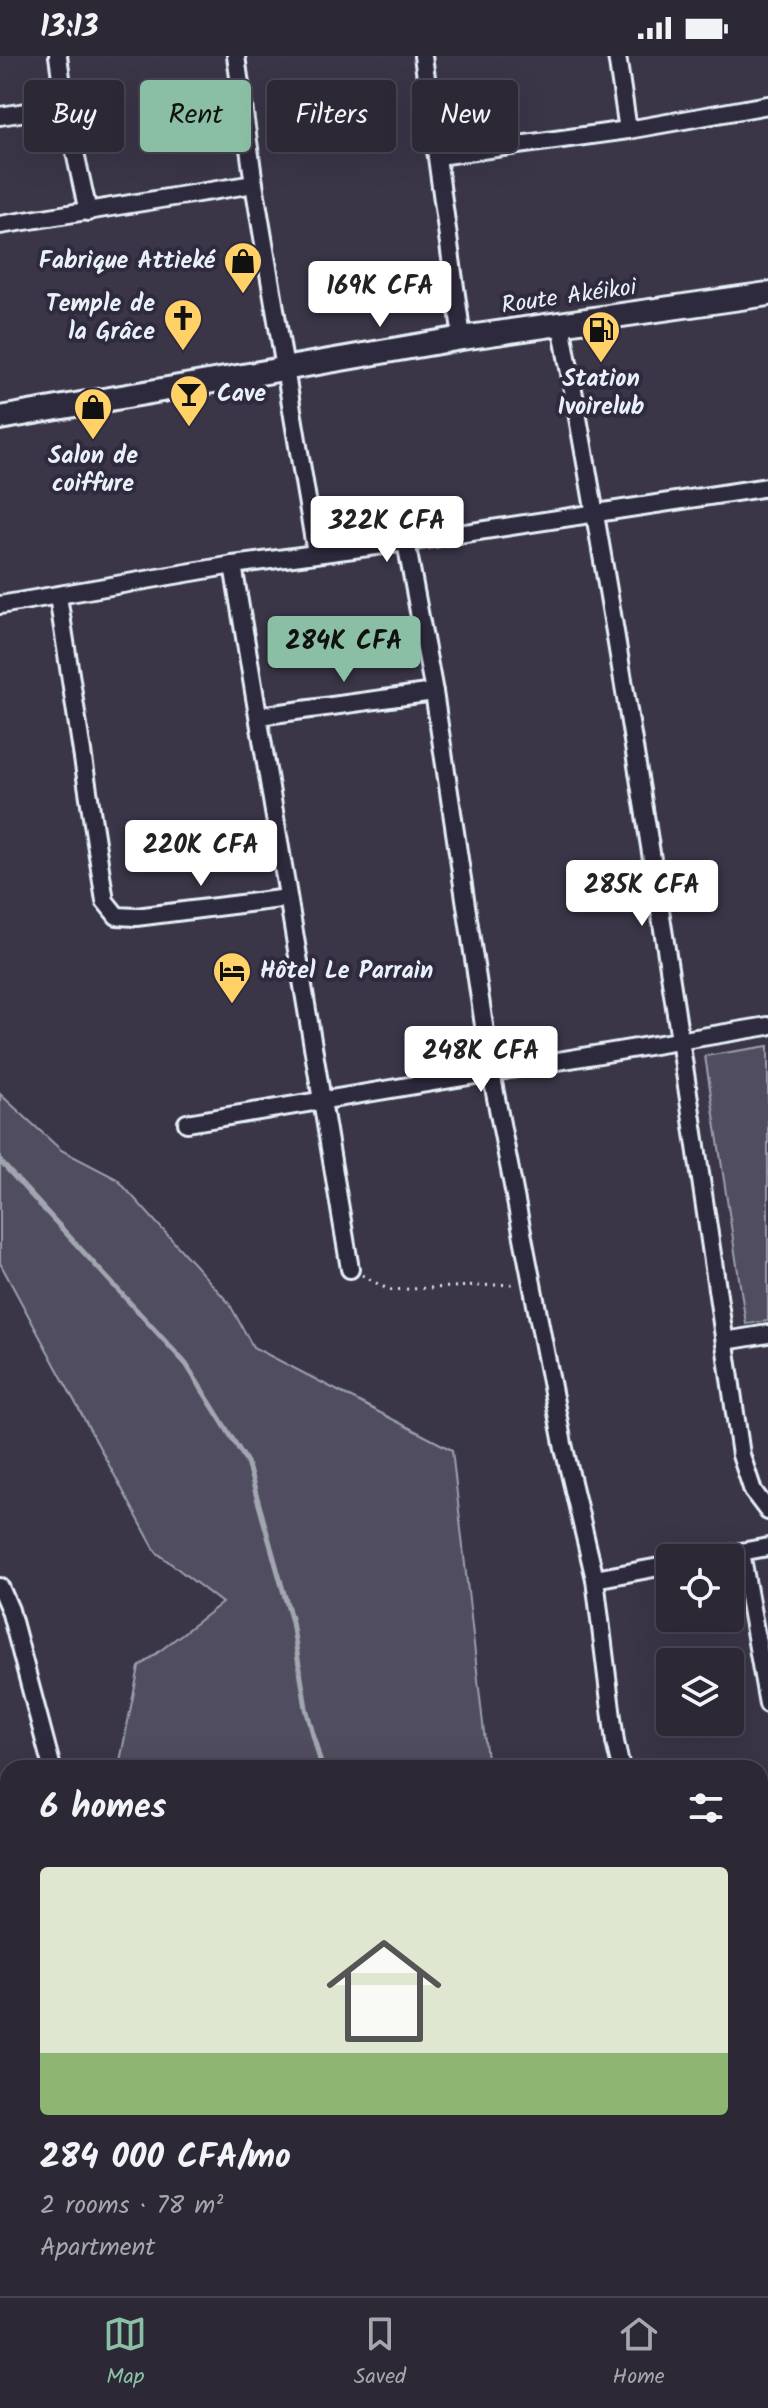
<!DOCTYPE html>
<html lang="en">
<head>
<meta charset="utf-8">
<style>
	:root { --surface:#2c2836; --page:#383442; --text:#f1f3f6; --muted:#a6a6ad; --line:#484451; --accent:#8abfa5 }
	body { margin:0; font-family:Kalam,sans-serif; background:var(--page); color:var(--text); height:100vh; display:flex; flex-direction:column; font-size:30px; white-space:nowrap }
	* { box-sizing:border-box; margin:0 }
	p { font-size:26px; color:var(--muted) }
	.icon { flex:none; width:44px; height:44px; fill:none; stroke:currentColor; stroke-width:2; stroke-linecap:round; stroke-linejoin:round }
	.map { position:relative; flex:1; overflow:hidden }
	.panel { position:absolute; left:0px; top:1704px; width:768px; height:536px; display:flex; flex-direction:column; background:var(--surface); border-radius:24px 24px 0 0; box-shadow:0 8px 32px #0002,0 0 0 2px var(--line) }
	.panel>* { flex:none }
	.banner { position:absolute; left:24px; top:24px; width:720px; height:72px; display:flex; gap:16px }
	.tools { position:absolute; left:656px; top:1488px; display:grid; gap:16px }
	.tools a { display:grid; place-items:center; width:88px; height:88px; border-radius:8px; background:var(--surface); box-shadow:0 8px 32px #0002,0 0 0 2px var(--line); font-size:40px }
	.price { position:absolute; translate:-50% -68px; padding:0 18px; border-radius:8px; background:#fff; color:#222; font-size:26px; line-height:52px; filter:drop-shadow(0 2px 4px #0008) }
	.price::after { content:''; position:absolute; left:50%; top:48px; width:24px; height:18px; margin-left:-12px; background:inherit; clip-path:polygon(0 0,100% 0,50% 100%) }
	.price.current { background:var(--accent); color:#111 }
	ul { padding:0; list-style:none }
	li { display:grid; align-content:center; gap:16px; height:424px; padding:0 40px }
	li span { display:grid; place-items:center; height:248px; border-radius:8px; color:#555 }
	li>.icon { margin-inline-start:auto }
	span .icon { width:144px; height:144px; fill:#fffc; stroke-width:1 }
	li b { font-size:34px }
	h2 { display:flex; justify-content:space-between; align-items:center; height:96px; padding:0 40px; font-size:34px }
	.pill { padding:0 28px; border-radius:8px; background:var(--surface); box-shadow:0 8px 32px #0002,0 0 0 2px var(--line); font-size:28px; line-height:72px }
	.pill.current { background:var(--accent); color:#111 }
	.status { display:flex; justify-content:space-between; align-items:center; height:56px; padding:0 40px; background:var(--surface); direction:ltr }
	.status svg { height:22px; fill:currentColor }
	.menu { display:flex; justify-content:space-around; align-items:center; height:112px; border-top:2px solid var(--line); background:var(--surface); font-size:22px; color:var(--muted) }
	.menu a { display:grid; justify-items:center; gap:4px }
	.menu .current { color:var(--accent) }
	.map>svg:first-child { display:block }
	.green { fill:#504e5f; stroke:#9ca0ac; stroke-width:2 }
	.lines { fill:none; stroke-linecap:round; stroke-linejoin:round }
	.stream { stroke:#a2a6b1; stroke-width:5 }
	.street-casing { stroke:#e8f1f8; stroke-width:22 }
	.secondary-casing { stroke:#e8f1f8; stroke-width:28 }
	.path { stroke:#e8f1f8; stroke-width:3; stroke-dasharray:2 6; stroke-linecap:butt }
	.street { stroke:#2f2a3d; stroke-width:16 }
	.secondary { stroke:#2f2a3d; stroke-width:22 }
	.labels { text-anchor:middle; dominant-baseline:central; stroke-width:8; stroke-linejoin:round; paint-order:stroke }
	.poi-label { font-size:24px; font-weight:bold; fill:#e8f1f8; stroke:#2f2a3d; text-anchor:end }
	.street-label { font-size:24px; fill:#e8f1f8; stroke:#2f2a3d }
</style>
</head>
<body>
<div class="status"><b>13:13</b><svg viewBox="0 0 49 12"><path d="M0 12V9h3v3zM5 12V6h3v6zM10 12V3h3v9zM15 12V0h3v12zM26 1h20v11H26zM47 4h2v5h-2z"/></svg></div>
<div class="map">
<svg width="768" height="2240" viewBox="0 0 768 2240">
	<rect width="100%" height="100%" fill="#3a3648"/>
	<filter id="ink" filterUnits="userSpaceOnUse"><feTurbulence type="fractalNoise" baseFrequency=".0125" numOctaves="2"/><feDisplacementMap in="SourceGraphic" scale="16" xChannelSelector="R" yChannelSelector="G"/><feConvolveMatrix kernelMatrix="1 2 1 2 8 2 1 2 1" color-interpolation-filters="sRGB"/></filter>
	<g filter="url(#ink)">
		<g class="green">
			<path d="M768 990V1265L746 1268 705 1000Z"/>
			<path d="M0 1038 61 1094 117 1123 229 1247 253 1291 452 1394 488 1712H128L119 1710 139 1611 222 1547 156 1496 0 1207Z"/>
			<path d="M760 2211 768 2222V2240H465L460 2232H760Z"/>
		</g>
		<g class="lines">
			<g class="stream">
				<path d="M0 1105 186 1308 247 1406 292 1566 306 1652 322 1712"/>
				<path d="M603 2232 607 2240"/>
			</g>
			<g class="street-casing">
				<g id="street">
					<path d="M58 0 65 50 88 156"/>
					<path d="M236 0 254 128 316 497"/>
					<path d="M423 0 462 282"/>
					<path d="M617 0 628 74"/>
					<path d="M0 60 65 50"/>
					<path d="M438 100 628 74 768 49"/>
					<path d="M0 169 254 128"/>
					<path d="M561 268C630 643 687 1021 741 1399L753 1435 768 1455"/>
					<path d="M406 486 434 636 491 1016 563 1388 595 1523 615 1686 621 1712"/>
					<path d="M233 509 350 1213"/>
					<path d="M58 540 105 845 117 860 136 861 288 842"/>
					<path d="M0 549 233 509 406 486 768 431"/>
					<path d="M259 660 434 636"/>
					<path d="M187 1067 768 970"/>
					<path d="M725 1285 768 1278"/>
					<path d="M741 1496 768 1648"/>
					<path d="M708 1502 768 1491"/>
					<path d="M595 1523 670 1509"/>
					<path d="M0 1531 10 1554 52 1712"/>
					<path d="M760 1753 768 1742"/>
					<path d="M760 1963 768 1969"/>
					<path d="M0 1978 8 1953"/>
					<path d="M0 2192 8 2196"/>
					<path d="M88 2232 104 2240"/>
					<path d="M40 2240 44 2232"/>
					<path d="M225 2240 229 2232"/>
				</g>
			</g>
			<g class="secondary-casing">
				<path id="secondary" d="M0 362 462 282 768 238"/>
			</g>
			<path class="path" d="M362 1219 389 1234 515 1228"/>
			<use href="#street" class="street"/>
			<use href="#secondary" class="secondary"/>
		</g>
	</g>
	<defs>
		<g id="shop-pin" transform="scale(2)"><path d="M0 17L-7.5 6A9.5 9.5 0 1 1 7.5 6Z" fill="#ffd166" stroke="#2f2a3d"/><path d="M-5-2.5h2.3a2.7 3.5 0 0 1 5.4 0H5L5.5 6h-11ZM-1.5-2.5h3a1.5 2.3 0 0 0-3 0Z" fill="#111"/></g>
		<g id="church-pin" transform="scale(2)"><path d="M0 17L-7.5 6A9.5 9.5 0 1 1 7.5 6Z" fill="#ffd166" stroke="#2f2a3d"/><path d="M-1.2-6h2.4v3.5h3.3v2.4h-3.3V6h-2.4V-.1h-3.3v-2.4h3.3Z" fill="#111"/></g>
		<g id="fuel-pin" transform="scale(2)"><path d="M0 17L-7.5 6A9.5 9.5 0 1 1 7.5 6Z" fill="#ffd166" stroke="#2f2a3d"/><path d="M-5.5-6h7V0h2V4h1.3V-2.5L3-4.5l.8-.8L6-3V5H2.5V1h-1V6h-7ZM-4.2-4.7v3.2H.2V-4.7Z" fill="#111"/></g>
		<g id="bar-pin" transform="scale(2)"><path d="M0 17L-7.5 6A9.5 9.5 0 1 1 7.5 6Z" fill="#ffd166" stroke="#2f2a3d"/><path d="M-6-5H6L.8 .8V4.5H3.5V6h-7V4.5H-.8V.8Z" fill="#111"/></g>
		<g id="hotel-pin" transform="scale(2)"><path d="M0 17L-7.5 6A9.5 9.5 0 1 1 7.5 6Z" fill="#ffd166" stroke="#2f2a3d"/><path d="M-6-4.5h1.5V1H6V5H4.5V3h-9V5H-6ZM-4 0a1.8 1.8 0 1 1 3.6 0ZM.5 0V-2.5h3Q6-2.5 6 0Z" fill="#111"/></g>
	</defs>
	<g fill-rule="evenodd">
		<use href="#shop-pin" x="243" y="205"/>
		<use href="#church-pin" x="183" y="262"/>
		<use href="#fuel-pin" x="601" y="274"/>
		<use href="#bar-pin" x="189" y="338"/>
		<use href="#shop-pin" x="93" y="351"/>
		<use href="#hotel-pin" x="232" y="915"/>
	</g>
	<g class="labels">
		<g class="poi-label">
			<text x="215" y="205">Fabrique Attieké</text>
			<text x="155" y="248">Temple de<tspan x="155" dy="28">la Grâce</tspan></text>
			<text x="601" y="323" text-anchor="middle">Station<tspan x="601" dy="28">Ivoirelub</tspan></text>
			<text x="217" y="338" text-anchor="start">Cave</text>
			<text x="93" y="400" text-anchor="middle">Salon de<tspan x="93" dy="28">coiffure</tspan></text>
			<text x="260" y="915" text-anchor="start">Hôtel Le Parrain</text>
		</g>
		<g class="street-label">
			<text transform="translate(569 241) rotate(-8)">Route Akéikoi</text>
		</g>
	</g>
</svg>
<div class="tools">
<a><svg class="icon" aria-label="locate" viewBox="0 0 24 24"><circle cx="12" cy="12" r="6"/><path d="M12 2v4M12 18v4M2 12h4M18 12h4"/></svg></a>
<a><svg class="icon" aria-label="layers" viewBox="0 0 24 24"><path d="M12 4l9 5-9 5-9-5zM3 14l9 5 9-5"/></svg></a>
</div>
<b class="price" style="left:380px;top:273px">169K CFA</b>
<b class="price" style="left:387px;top:508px">322K CFA</b>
<b class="price current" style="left:344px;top:628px">284K CFA</b>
<b class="price" style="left:201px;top:832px">220K CFA</b>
<b class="price" style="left:642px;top:872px">285K CFA</b>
<b class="price" style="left:481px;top:1038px">248K CFA</b>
<div class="banner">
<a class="pill">Buy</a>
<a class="pill current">Rent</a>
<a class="pill">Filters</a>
<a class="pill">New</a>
</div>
<section class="panel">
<h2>6 homes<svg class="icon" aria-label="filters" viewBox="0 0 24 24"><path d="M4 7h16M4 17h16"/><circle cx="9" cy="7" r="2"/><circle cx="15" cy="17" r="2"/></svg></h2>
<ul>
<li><span style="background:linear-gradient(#dfe7d0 75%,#8fb573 0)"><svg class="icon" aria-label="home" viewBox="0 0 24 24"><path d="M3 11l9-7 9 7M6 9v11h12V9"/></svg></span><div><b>284 000 CFA/mo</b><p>2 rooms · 78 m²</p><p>Apartment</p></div></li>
</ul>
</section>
</div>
<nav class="menu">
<a class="current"><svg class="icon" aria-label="map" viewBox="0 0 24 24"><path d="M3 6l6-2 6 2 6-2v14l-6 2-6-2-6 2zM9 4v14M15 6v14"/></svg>Map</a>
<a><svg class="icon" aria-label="saved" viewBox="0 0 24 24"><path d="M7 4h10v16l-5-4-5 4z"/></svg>Saved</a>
<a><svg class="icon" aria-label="home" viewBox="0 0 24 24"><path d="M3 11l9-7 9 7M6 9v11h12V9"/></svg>Home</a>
</nav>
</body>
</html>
